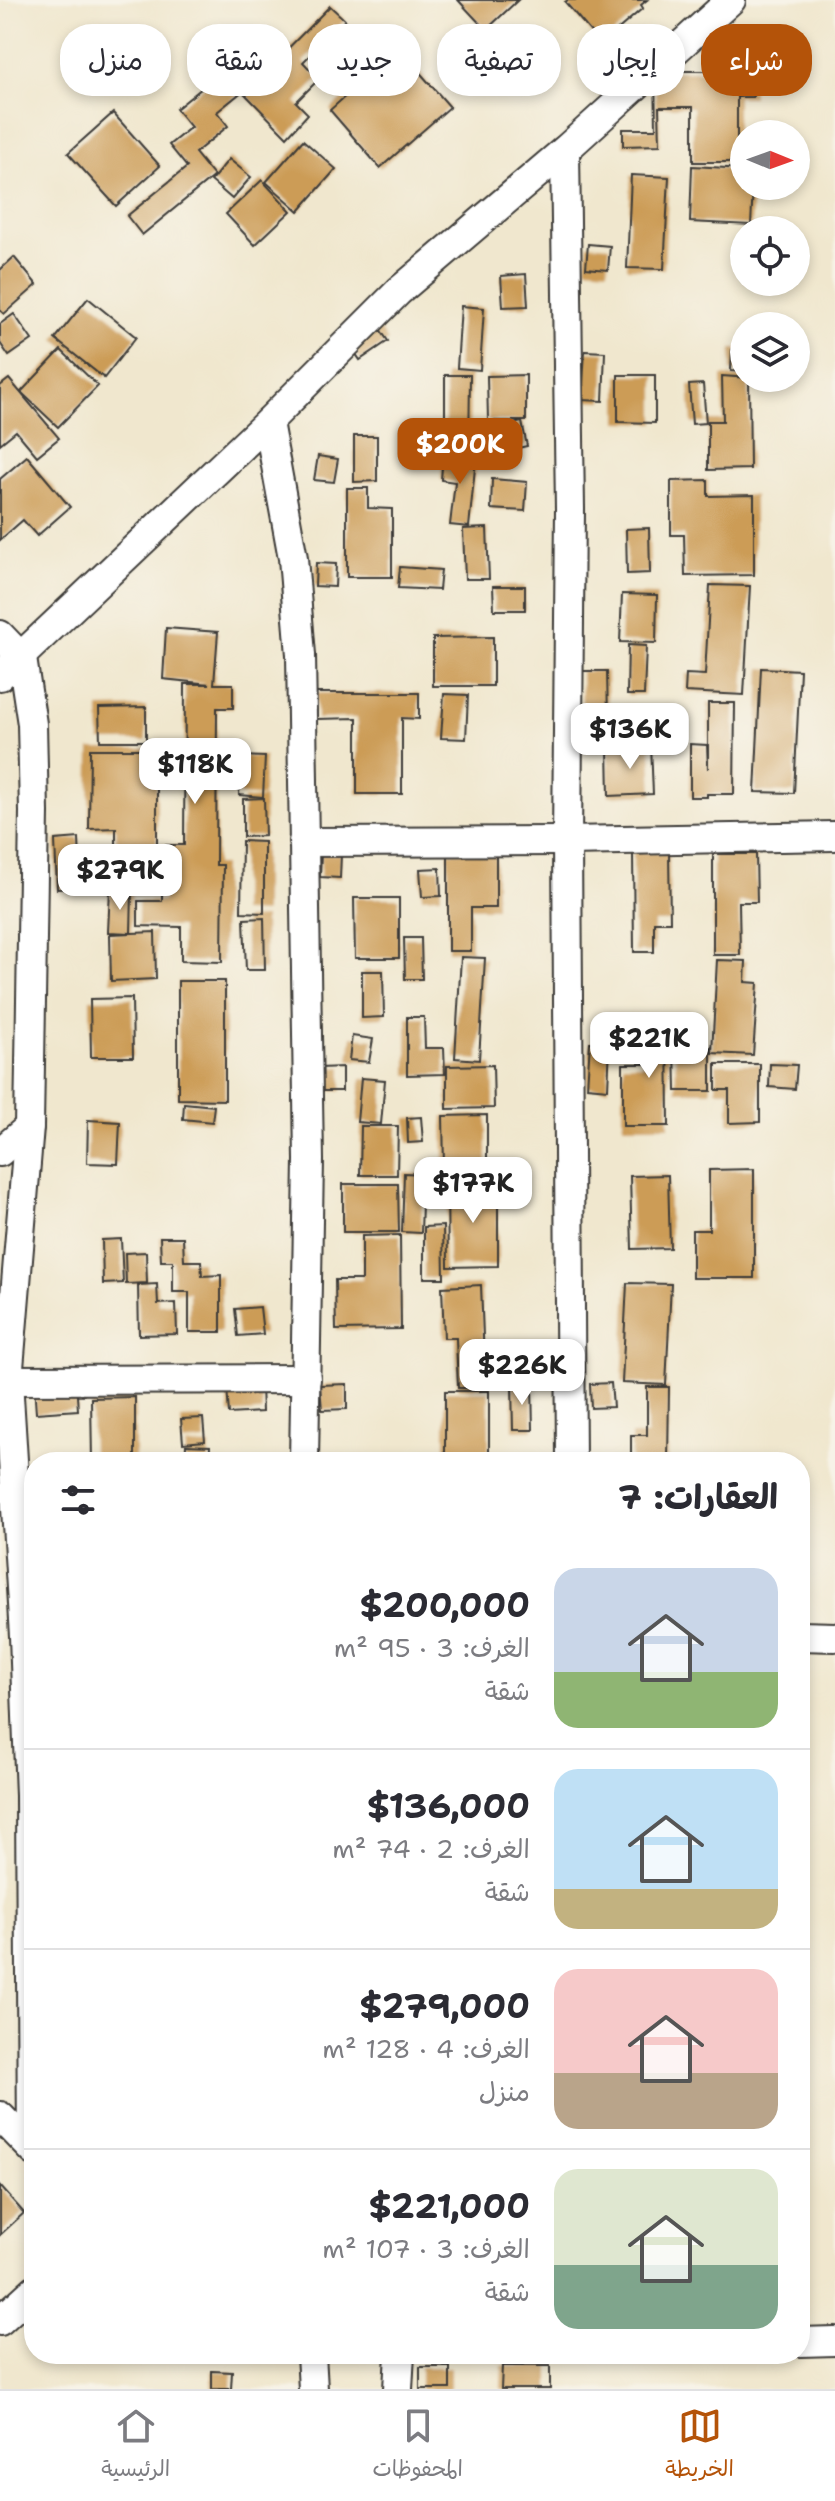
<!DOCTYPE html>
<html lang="ar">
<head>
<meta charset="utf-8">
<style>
	:root { --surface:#fff; --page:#f2f2f3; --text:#2b2b33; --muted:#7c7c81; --line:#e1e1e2; --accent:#b45309 }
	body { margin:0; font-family:"Shantell Sans","Playpen Sans Arabic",sans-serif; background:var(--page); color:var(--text); direction:rtl; height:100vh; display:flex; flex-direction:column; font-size:30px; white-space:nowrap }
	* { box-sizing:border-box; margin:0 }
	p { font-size:26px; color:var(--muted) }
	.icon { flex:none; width:44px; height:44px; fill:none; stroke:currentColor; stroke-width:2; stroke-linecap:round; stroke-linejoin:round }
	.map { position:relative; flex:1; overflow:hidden; direction:ltr }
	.side { position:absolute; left:24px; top:1452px; width:786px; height:912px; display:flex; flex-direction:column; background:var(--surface); border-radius:32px; box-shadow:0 4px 12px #0003; direction:rtl }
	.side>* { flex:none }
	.top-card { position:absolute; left:24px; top:24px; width:788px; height:72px; direction:rtl; display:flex; gap:16px }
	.needle { width:52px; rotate:91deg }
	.fabs { position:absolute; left:730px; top:120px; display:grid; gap:16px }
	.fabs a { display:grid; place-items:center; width:80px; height:80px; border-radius:50%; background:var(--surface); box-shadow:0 4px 12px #0003; font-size:40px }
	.price { position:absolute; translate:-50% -68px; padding:0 18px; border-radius:16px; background:#fff; color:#222; font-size:26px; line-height:52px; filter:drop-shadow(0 2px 4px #0008) }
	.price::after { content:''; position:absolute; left:50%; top:48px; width:24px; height:18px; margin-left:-12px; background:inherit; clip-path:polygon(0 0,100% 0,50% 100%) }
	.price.selected { background:var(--accent); color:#fff }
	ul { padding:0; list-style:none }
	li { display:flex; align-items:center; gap:24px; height:200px; padding:0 32px }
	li+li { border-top:2px solid var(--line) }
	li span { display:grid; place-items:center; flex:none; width:224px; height:160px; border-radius:24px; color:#555 }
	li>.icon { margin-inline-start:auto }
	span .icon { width:96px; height:96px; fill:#fffc; stroke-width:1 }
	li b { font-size:34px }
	h2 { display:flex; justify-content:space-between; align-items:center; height:96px; padding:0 32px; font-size:34px }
	.tag { padding:0 28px; border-radius:32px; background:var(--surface); box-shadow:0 4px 12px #0003; font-size:28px; line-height:72px }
	.tag.selected { background:var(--accent); color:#fff }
	.tabs { display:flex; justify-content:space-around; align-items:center; height:112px; border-top:2px solid var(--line); background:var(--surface); font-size:22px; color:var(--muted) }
	.tabs a { display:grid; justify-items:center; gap:4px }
	.tabs .selected { color:var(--accent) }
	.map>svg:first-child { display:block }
	.building { fill:#cc9c56 }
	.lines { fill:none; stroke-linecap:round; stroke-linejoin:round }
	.street-casing { stroke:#3c3a37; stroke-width:32 }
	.street { stroke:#fff; stroke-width:28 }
</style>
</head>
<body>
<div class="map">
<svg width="835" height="2389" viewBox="0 0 835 2389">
	<rect width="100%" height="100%" fill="#f7f3e8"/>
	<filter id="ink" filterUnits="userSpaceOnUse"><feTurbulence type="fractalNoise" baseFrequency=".0125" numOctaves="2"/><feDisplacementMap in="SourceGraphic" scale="16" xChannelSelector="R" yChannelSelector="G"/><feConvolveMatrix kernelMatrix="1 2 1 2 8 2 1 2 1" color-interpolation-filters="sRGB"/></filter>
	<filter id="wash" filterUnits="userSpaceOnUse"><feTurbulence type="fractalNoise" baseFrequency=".006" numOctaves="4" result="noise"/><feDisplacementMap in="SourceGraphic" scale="32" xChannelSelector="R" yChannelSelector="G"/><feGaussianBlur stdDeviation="1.8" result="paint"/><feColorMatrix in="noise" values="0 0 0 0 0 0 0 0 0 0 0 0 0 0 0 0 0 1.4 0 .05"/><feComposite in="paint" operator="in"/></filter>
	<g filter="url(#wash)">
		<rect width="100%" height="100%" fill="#f0e7ce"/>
		<g id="blocks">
			<g class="building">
				<path d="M458 0H518L486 30Z"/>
				<path d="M568 0H647L641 5 643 8 601 44 565 2Z"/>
				<path d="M330 6 345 20 303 62 319 79 296 102 308 114 287 137 244 93Z"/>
				<path d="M408 59 450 107 380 168 330 110 385 61 394 71Z"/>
				<path d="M232 64 249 86 217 112 228 126 195 153 214 176 142 235 127 216 187 167 169 145 191 127 176 109Z"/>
				<path d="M655 71H753V97H737V162H693V107H659L660 145 623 146V129H656Z"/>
				<path d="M113 113 160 166 116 206 68 153Z"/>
				<path d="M303 140 336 169 299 211 266 182Z"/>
				<path d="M229 159 251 177 232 199 211 181Z"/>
				<path d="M692 166 744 169V186H753L751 225 690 222Z"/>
				<path d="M631 175 669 177 664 269 627 268Z"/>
				<path d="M262 180 291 211 255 245 226 214Z"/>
				<path d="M588 244 610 246 608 270 586 268Z"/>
				<path d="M14 257 37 285 4 314 0 310V270Z"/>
				<path d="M526 274 528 306 503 307 501 276Z"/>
				<path d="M88 298 136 337 104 378 55 339Z"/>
				<path d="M461 306 484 308 480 370 457 368Z"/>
				<path d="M14 314 32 340 9 356 0 343V324Z"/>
				<path d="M371 316 388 341 360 360 343 335Z"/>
				<path d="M732 349H744V372L731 371Z"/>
				<path d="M61 350 98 386 58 427 21 392Z"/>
				<path d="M585 351 605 352 603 401 582 400Z"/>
				<path d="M445 375H470L469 453H445Z"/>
				<path d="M526 375V421H488L487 376Z"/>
				<path d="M618 375H655V423L618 422Z"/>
				<path d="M722 376 749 378 750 469 708 470V421H723Z"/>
				<path d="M9 379 59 438 37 456 16 431 0 444V386Z"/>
				<path d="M703 384 706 423 692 424 689 385Z"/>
				<path d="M522 422 527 446 509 450 504 426Z"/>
				<path d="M354 436H377V481L354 482Z"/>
				<path d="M443 454 476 458 469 527 450 525 455 482 441 480Z"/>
				<path d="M27 456 70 507 37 536 23 520 0 540V479Z"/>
				<path d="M318 456 338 459 334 482 314 480Z"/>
				<path d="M492 479 527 482 525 511 491 509Z"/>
				<path d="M708 480V496L754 495V575L685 576 684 535H671V481Z"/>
				<path d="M347 488H368V508L392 509V577H347Z"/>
				<path d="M487 528 489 579H465L463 529Z"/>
				<path d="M649 528 650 573 627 574 626 529Z"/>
				<path d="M316 563 336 564 335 587 315 586Z"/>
				<path d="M400 567 441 570 439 590 398 588Z"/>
				<path d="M710 585 750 586 744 695 685 692 686 674 705 675Z"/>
				<path d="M493 586H525V610H494Z"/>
				<path d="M622 594 657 595 656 643 620 642Z"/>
				<path d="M166 628 218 632 214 684H233V708H217L216 865H223L222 962 181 961V927L138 926V901H162V845H184L185 684H210L163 679Z"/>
				<path d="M493 637V686H433V638Z"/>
				<path d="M628 645 646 646 644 695H627Z"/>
				<path d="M761 668 800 670 794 793 755 792Z"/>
				<path d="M581 671H607L608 718H582Z"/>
				<path d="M316 693H419V719L402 718V794H357V718L317 719Z"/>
				<path d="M444 694 468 695 466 739 441 738Z"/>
				<path d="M708 703H735L734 794H707V797H690V744L707 745 708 769Z"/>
				<path d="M146 707V741H100L99 708Z"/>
				<path d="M651 745 653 794 609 796 608 747Z"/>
				<path d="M90 749H157V885H84V863H116V828L89 829Z"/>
				<path d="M241 756 265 757 263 797 239 795Z"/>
				<path d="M264 798 265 836 243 837V799Z"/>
				<path d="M79 838 81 888 57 889 55 840Z"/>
				<path d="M242 841 264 842V913L241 912Z"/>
				<path d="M448 852H496V908H471V951H448Z"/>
				<path d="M633 852H669L670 922H654V952H634Z"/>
				<path d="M321 854H341L340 878 320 877Z"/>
				<path d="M713 854H756L757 902H739L740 955H713Z"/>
				<path d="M440 868 441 896 422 897 420 869Z"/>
				<path d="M110 890 132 891 131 933 108 932Z"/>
				<path d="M354 898H399V958H355Z"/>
				<path d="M264 918 265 970H246L244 919Z"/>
				<path d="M155 932 156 979 111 981 110 934Z"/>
				<path d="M404 938H421L422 979H405Z"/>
				<path d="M461 957 485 958 479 1060 455 1058Z"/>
				<path d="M717 960 746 961 745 982 758 983 753 1055 712 1053Z"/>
				<path d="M362 971H383L384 1017 362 1018Z"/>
				<path d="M178 981H225V1100L178 1099Z"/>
				<path d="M132 998 133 1057H91L90 999Z"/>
				<path d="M407 1017H424L425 1048H444L445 1074 407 1075Z"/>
				<path d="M668 1018 669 1126H623V1064H644V1019Z"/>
				<path d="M352 1036 373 1039 369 1062 349 1060Z"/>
				<path d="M590 1042 610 1044 608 1089 587 1087Z"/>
				<path d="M675 1047H711V1091H676Z"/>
				<path d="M716 1064H760V1122L729 1123V1090H716Z"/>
				<path d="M770 1064 797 1065 795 1089 769 1087Z"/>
				<path d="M493 1065 494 1108 447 1109V1066Z"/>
				<path d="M342 1067V1091H320V1068Z"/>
				<path d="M361 1078 385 1080 381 1124 357 1122Z"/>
				<path d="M184 1103 214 1106 212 1122 183 1119Z"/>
				<path d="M487 1115V1166L444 1167 443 1116Z"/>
				<path d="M421 1117 423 1142 408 1143 407 1118Z"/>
				<path d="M88 1120 120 1122 118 1164 87 1163Z"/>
				<path d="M361 1126H398L397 1175H360Z"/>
				<path d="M754 1169V1278H692V1230H709V1170Z"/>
				<path d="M404 1173 423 1174 421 1233 402 1232Z"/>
				<path d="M668 1175 670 1248 632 1249 630 1176Z"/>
				<path d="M498 1183V1266L448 1267 447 1184Z"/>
				<path d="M343 1184H398L399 1232H343Z"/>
				<path d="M443 1226 444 1278H424V1227Z"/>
				<path d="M400 1235 401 1329 336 1330 335 1280H362V1236Z"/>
				<path d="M160 1237H183L184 1261H201L202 1276 221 1275V1332H189V1292H173V1261H161Z"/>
				<path d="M121 1239 123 1283 103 1284 102 1240Z"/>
				<path d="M146 1252 147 1283 126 1284 125 1253Z"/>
				<path d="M627 1283 671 1284 666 1385 622 1383Z"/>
				<path d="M157 1284 158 1304 176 1303 177 1334 139 1335 138 1285Z"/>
				<path d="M481 1285 485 1388H458L456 1338H444L442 1287Z"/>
				<path d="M260 1307 263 1334 238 1336 235 1309Z"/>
				<path d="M76 1382 78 1410 36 1413 34 1384Z"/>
				<path d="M611 1383 613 1407 591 1408 590 1384Z"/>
				<path d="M347 1384V1409L322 1410 320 1385Z"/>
				<path d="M512 1384H532L533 1430H513Z"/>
				<path d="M261 1385 262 1412 229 1414 227 1387Z"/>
				<path d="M647 1387H669L668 1462H631V1435H647Z"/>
				<rect x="445" y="1391" width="44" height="71"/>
				<path d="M135 1397V1462H92L91 1398Z"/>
				<path d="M203 1418 205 1441 183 1443 181 1419Z"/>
				<path d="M186 1445 210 1446 209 1462H185Z"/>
				<path d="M0 2186 24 2213 0 2235Z"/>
				<path d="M502 2366H550V2389H501Z"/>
				<rect x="420" y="2367" width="30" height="22"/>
				<path d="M212 2371 232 2372 231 2389H212Z"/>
			</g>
		</g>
	</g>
	<g filter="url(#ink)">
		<use href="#blocks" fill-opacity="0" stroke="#3c3a37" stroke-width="2"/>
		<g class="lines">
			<g class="street-casing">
				<g id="street">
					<path d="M565 150 570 509 567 841 571 1462"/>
					<path d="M268 422 293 558 301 655 309 1160 304 1462"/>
					<path d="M0 635 22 658 32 724 34 812 29 1127 8 1380 24 1636 30 1796 32 2148"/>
					<path d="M0 676 268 422 399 291 565 150 731 0"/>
					<path d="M303 842 567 841 835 836"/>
					<path d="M0 1152 29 1127"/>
					<path d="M8 1380 306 1379"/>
					<path d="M800 1636 835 1637"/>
					<path d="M0 2116 34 2151"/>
					<path d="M0 2321 34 2290"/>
					<path d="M800 2342 835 2341"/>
					<path d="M311 2354 313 2389"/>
					<path d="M398 2389 400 2354"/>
				</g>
			</g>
			<use href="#street" class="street"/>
		</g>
	</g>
</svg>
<div class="fabs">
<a><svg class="needle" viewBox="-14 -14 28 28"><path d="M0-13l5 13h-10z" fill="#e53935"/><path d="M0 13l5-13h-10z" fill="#7c7c81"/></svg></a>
<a><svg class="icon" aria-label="locate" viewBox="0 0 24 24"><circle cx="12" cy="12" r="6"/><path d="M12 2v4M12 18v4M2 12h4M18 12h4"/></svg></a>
<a><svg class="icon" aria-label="layers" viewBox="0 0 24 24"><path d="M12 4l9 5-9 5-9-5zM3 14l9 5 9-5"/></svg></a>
</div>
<b class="price selected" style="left:460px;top:486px">$200K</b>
<b class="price" style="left:630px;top:771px">$136K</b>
<b class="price" style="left:195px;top:806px">$118K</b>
<b class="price" style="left:120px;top:912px">$279K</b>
<b class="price" style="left:649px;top:1080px">$221K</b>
<b class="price" style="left:473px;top:1225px">$177K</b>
<b class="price" style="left:522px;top:1407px">$226K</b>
<div class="top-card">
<a class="tag selected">شراء</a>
<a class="tag">إيجار</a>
<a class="tag">تصفية</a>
<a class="tag">جديد</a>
<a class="tag">شقة</a>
<a class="tag">منزل</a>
</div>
<section class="side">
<h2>العقارات: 7<svg class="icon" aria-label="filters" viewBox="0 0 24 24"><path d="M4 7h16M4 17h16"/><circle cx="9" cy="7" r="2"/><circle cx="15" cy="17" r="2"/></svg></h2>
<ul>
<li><span style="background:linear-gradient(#c9d6e8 65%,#8fb573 0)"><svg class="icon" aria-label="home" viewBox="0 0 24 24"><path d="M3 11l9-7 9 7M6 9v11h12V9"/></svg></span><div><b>$200,000</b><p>الغرف: 3 · 95 m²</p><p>شقة</p></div></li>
<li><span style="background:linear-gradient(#bfe0f5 75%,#c2b280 0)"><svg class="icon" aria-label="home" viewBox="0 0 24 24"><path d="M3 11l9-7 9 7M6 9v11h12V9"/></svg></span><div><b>$136,000</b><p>الغرف: 2 · 74 m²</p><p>شقة</p></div></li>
<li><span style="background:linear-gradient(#f6c9c9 65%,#b9a48a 0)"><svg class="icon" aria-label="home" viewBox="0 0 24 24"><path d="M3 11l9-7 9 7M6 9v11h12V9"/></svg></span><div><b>$279,000</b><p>الغرف: 4 · 128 m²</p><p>منزل</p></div></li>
<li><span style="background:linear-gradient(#dfe7d0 60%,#7fa58c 0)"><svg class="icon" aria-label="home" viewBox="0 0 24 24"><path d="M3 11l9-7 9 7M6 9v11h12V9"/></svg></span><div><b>$221,000</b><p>الغرف: 3 · 107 m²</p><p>شقة</p></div></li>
</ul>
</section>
</div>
<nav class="tabs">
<a class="selected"><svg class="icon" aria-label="map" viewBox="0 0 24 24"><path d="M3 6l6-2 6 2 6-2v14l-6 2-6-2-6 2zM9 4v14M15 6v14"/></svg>الخريطة</a>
<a><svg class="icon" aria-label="saved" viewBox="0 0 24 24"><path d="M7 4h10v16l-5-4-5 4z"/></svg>المحفوظات</a>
<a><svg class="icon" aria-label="home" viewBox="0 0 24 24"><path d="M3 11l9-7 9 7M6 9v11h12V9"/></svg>الرئيسية</a>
</nav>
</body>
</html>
